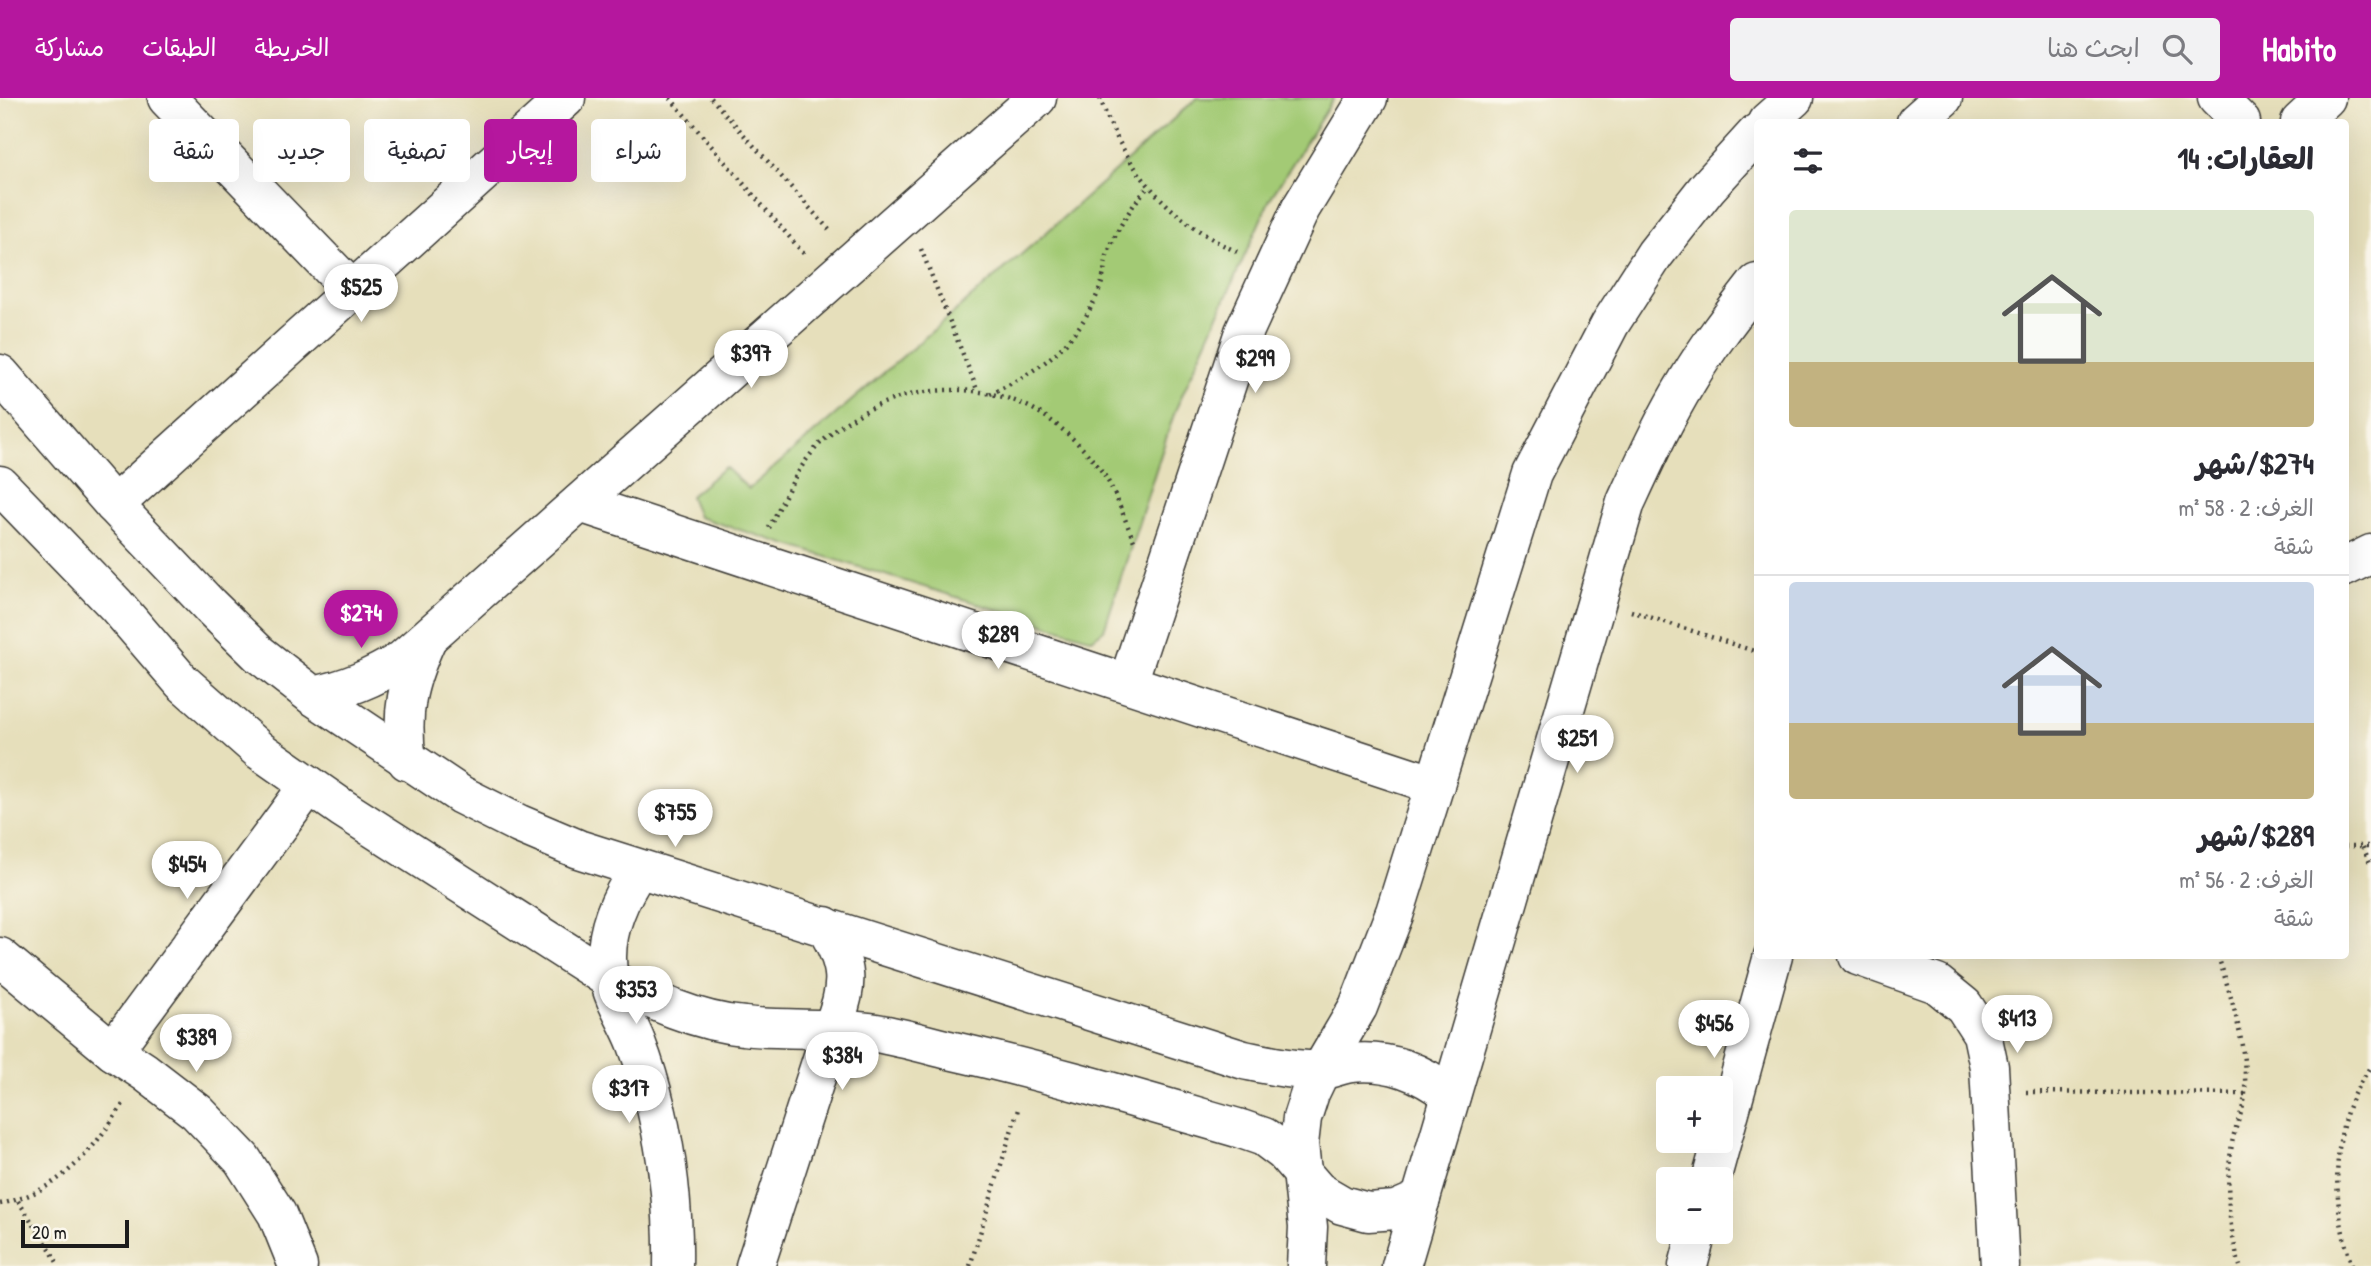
<!DOCTYPE html>
<html lang="ar">
<head>
<meta charset="utf-8">
<style>
	:root { --surface:#fff; --page:#f2f2f3; --text:#2b2b33; --muted:#7c7c81; --line:#e1e1e2; --accent:#b5179e }
	body { margin:0; font-family:"Patrick Hand","Playpen Sans Arabic",sans-serif; background:var(--page); color:var(--text); direction:rtl; height:100vh; display:flex; flex-direction:column; font-size:26px; white-space:nowrap }
	* { box-sizing:border-box; margin:0 }
	p { font-size:23px; color:var(--muted) }
	.icon { flex:none; width:38px; height:38px; fill:none; stroke:currentColor; stroke-width:2; stroke-linecap:round; stroke-linejoin:round }
	.map { position:relative; flex:1; overflow:hidden; direction:ltr }
	.side { position:absolute; left:1754px; top:21px; width:595px; height:840px; display:flex; flex-direction:column; background:var(--surface); border-radius:7px; box-shadow:0 7px 28px #0002; direction:rtl }
	.side>* { flex:none }
	.banner { position:absolute; left:21px; top:21px; width:665px; height:63px; direction:rtl; display:flex; gap:14px }
	.tools { position:absolute; left:1656px; top:978px; display:grid; gap:14px }
	.tools a { display:grid; place-items:center; width:77px; height:77px; border-radius:7px; background:var(--surface); box-shadow:0 7px 28px #0002; font-size:35px }
	.scale { position:absolute; left:21px; bottom:18px; width:108px; box-sizing:border-box; padding-left:7px; border:4px solid #1c1c1c; border-top:0; font-size:19px; line-height:24px; white-space:nowrap; color:#1c1c1c; -webkit-text-stroke:5px #fbf7ec; paint-order:stroke }
	.price { position:absolute; translate:-50% -60px; padding:0 16px; border-radius:24px; background:#fff; color:#222; font-size:23px; line-height:46px; filter:drop-shadow(0 2px 4px #0008) }
	.price::after { content:''; position:absolute; left:50%; top:42px; width:21px; height:16px; margin-left:-10px; background:inherit; clip-path:polygon(0 0,100% 0,50% 100%) }
	.price.active { background:var(--accent); color:#fff }
	ul { padding:0; list-style:none }
	li { display:grid; align-content:center; gap:14px; height:371px; padding:0 35px }
	li+li { border-top:2px solid var(--line) }
	li span { display:grid; place-items:center; height:217px; border-radius:7px; color:#555 }
	li>.icon { margin-inline-start:auto }
	span .icon { width:126px; height:126px; fill:#fffc; stroke-width:1 }
	li b { font-size:30px }
	h2 { display:flex; justify-content:space-between; align-items:center; height:84px; padding:0 35px; font-size:30px }
	.tag { padding:0 24px; border-radius:7px; background:var(--surface); box-shadow:0 7px 28px #0002; font-size:24px; line-height:63px }
	.tag.active { background:var(--accent); color:#fff }
	header { display:flex; align-items:center; gap:42px; box-sizing:border-box; height:98px; padding:0 35px; background:var(--accent); color:#fff }
	header strong { font-size:33px }
	nav { display:flex; gap:38px; margin-inline-start:auto; font-size:24px }
	.search { width:490px; height:63px; background:var(--page); display:flex; align-items:center; gap:18px; box-sizing:border-box; padding:0 24px; border-radius:7px; color:var(--muted); font-size:26px }
	.map>svg:first-child { display:block }
	.green { fill:#a3ca75; stroke:#607348; stroke-width:2 }
	.lines { fill:none; stroke-linecap:round; stroke-linejoin:round }
	.minor-casing { stroke:#3a3934; stroke-width:41 }
	.path { stroke:#3a3934; stroke-width:4.5; stroke-dasharray:2 5; stroke-linecap:butt }
	.minor { stroke:#fff; stroke-width:38 }
</style>
</head>
<body>
<header>
<strong>Habito</strong>
<div class="search"><svg class="icon" aria-label="search" viewBox="0 0 24 24"><circle cx="10" cy="10" r="6"/><path d="M15 15l6 6"/></svg>ابحث هنا</div>
<nav><a>الخريطة</a><a>الطبقات</a><a>مشاركة</a></nav>
</header>
<div class="map">
<svg width="2371" height="1168" viewBox="0 0 2371 1168">
	<rect width="100%" height="100%" fill="#fbf7ec"/>
	<filter id="ink" filterUnits="userSpaceOnUse"><feTurbulence type="fractalNoise" baseFrequency=".0143" numOctaves="2"/><feDisplacementMap in="SourceGraphic" scale="14" xChannelSelector="R" yChannelSelector="G"/><feConvolveMatrix kernelMatrix="1 2 1 2 8 2 1 2 1" color-interpolation-filters="sRGB"/></filter>
	<filter id="wash" filterUnits="userSpaceOnUse"><feTurbulence type="fractalNoise" baseFrequency=".00686" numOctaves="4" result="noise"/><feDisplacementMap in="SourceGraphic" scale="28" xChannelSelector="R" yChannelSelector="G"/><feGaussianBlur stdDeviation="1.57" result="paint"/><feColorMatrix in="noise" values="0 0 0 0 0 0 0 0 0 0 0 0 0 0 0 0 0 1.4 0 .05"/><feComposite in="paint" operator="in"/></filter>
	<g filter="url(#wash)">
		<rect width="100%" height="100%" fill="#e6dfbb"/>
		<path class="green" d="M1197 0H1334L1270 101 1175 313 1104 532 1092 541 698 419 690 398 725 369 749 391 1038 142Z"/>
	</g>
	<g filter="url(#ink)">
		<g class="lines">
			<g class="minor-casing">
				<g id="minor">
					<path d="M167 0 353 193"/>
					<path d="M2217 0 2241 24"/>
					<path d="M1767 24 1794 0"/>
					<path d="M1916 24 1943 0"/>
					<path d="M2300 24 2326 0"/>
					<path d="M0 276 114 407 209 507 259 556 313 598 461 697 519 726 578 751 1244 962C1269 967 1295 973 1320 972 1330 972 1341 966 1351 965 1390 961 1421 974 1451 997"/>
					<path d="M0 387 116 507 182 584 259 652 342 710 609 881C651 902 696 924 744 928 788 933 832 928 876 935 900 939 925 946 949 952 1047 974 1144 1003 1241 1031L1264 1039 1284 1054 1318 1093 1342 1107 1368 1114 1396 1112 1421 1101"/>
					<path d="M580 405 1435 687"/>
					<path d="M114 407 566 0"/>
					<path d="M2345 469 2371 456"/>
					<path d="M1128 584 1244 234 1301 110 1368 0"/>
					<path d="M313 598C347 591 373 580 402 562L1037 0"/>
					<path d="M407 663C400 614 407 585 427 541"/>
					<path d="M639 771C617 803 601 840 609 880 613 902 628 923 636 944 644 965 651 988 656 1010 668 1061 674 1115 673 1168"/>
					<path d="M1858 858 1937 886 1964 908 1982 936 1989 969 2000 1168"/>
					<path d="M0 859 113 953 145 974 197 1014 242 1061 277 1116 298 1168"/>
					<path d="M113 953 309 687"/>
					<path d="M1711 1082 1773 858"/>
					<path d="M755 1168 832 930C850 888 849 867 825 828"/>
					<path d="M1306 1168 1308 1129 1299 1046 1302 1020 1310 995 1321 972 1358 909 1395 814 1532 376 1610 226 1655 156 1707 90 1757 35"/>
					<path d="M1401 1168 1626 404C1645 363 1664 321 1688 282 1708 248 1733 216 1757 185"/>
					<path d="M1688 1168 1697 1134"/>
				</g>
			</g>
			<g class="path">
				<path d="M670 0 804 156"/>
				<path d="M711 0 832 135"/>
				<path d="M1100 0C1124 70 1171 125 1240 155"/>
				<path d="M921 151 978 294"/>
				<path d="M990 296C1043 271 1077 246 1100 190 1104 180 1104 169 1107 158 1116 132 1130 110 1148 89"/>
				<path d="M769 430C785 399 799 364 825 341 880 291 966 276 1033 311 1058 325 1079 345 1097 367 1114 387 1123 418 1134 443"/>
				<path d="M1631 513 1757 554"/>
				<path d="M2345 748H2371"/>
				<path d="M2363 749 2371 767"/>
				<path d="M2218 858C2232 901 2247 948 2245 994 2245 1011 2234 1029 2232 1046 2225 1087 2228 1128 2240 1168"/>
				<path d="M2026 994 2245 996"/>
				<path d="M18 1103 50 1151 59 1168"/>
				<path d="M0 1106C61 1093 93 1053 125 1003"/>
				<path d="M970 1168 1019 1008"/>
				<path d="M2352 1168C2334 1115 2330 1048 2354 996 2359 986 2366 977 2371 967"/>
			</g>
			<use href="#minor" class="minor"/>
		</g>
	</g>
</svg>
<div class="tools">
<a>+</a>
<a>−</a>
</div>
<div class="scale">20 m</div>
<b class="price" style="left:361px;top:226px">$525</b>
<b class="price" style="left:751px;top:292px">$397</b>
<b class="price" style="left:1255px;top:297px">$299</b>
<b class="price active" style="left:361px;top:552px">$274</b>
<b class="price" style="left:998px;top:573px">$289</b>
<b class="price" style="left:1577px;top:677px">$251</b>
<b class="price" style="left:675px;top:751px">$755</b>
<b class="price" style="left:187px;top:803px">$454</b>
<b class="price" style="left:636px;top:928px">$353</b>
<b class="price" style="left:2017px;top:957px">$413</b>
<b class="price" style="left:1714px;top:962px">$456</b>
<b class="price" style="left:196px;top:976px">$389</b>
<b class="price" style="left:842px;top:994px">$384</b>
<b class="price" style="left:629px;top:1027px">$317</b>
<div class="banner">
<a class="tag">شراء</a>
<a class="tag active">إيجار</a>
<a class="tag">تصفية</a>
<a class="tag">جديد</a>
<a class="tag">شقة</a>
</div>
<section class="side">
<h2>العقارات: 14<svg class="icon" aria-label="filters" viewBox="0 0 24 24"><path d="M4 7h16M4 17h16"/><circle cx="9" cy="7" r="2"/><circle cx="15" cy="17" r="2"/></svg></h2>
<ul>
<li><span style="background:linear-gradient(#dfe7d0 70%,#c2b280 0)"><svg class="icon" aria-label="home" viewBox="0 0 24 24"><path d="M3 11l9-7 9 7M6 9v11h12V9"/></svg></span><div><b>$274/شهر</b><p>الغرف: 2 · 58 m²</p><p>شقة</p></div></li>
<li><span style="background:linear-gradient(#c9d6e8 65%,#c2b280 0)"><svg class="icon" aria-label="home" viewBox="0 0 24 24"><path d="M3 11l9-7 9 7M6 9v11h12V9"/></svg></span><div><b>$289/شهر</b><p>الغرف: 2 · 56 m²</p><p>شقة</p></div></li>
</ul>
</section>
</div>
</body>
</html>
